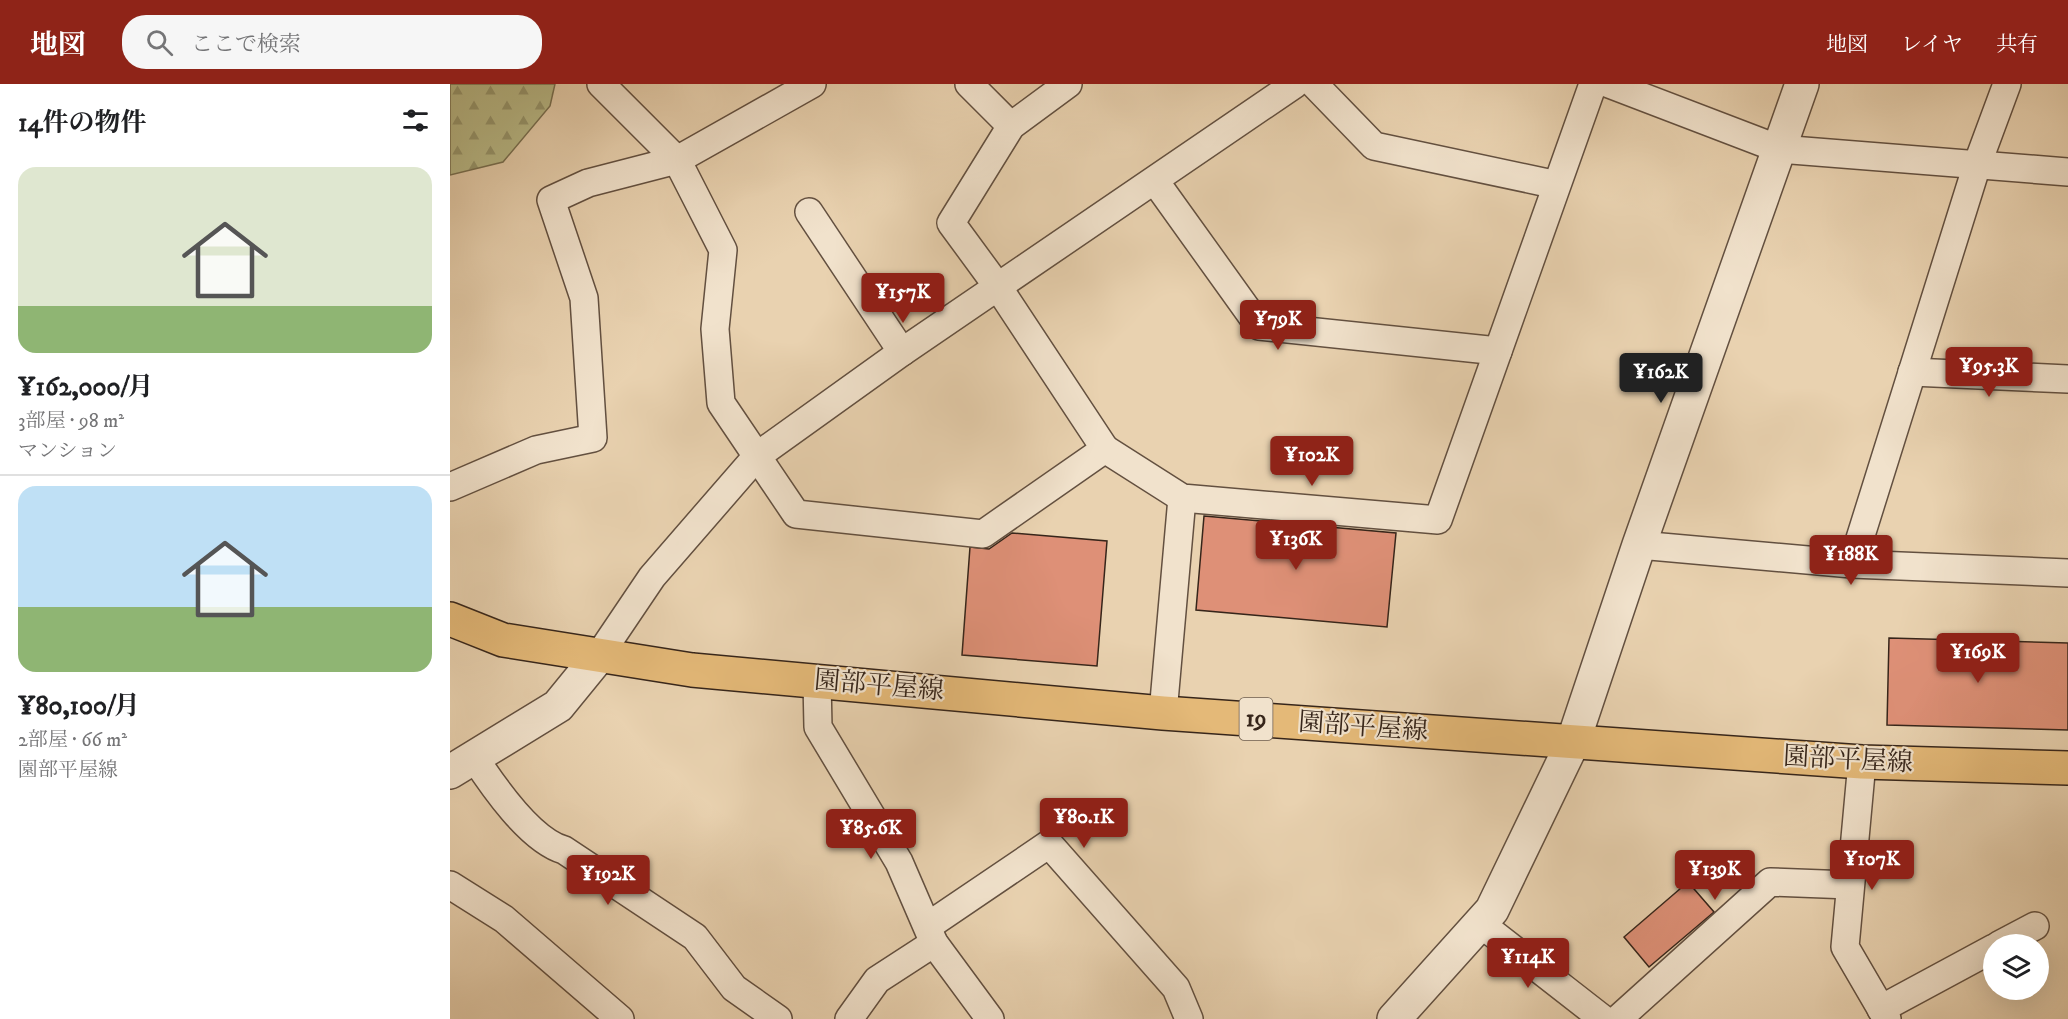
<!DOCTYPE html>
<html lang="ja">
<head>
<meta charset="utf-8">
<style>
	:root { --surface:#fff; --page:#f6f6f6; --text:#202124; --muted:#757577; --line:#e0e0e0; --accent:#8f2418 }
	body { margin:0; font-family:"IM FELL DW Pica","Noto Serif JP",serif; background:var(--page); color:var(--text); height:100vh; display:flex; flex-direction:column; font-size:22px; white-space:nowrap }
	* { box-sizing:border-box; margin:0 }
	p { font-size:20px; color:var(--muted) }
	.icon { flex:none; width:33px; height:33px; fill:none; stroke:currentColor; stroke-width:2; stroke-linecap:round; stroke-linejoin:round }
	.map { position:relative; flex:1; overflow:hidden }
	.drawer { display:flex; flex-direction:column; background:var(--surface); width:450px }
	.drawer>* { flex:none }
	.buttons { position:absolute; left:1533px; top:850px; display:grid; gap:12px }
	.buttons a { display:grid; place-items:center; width:66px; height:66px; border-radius:50%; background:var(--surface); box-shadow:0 6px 24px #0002; font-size:30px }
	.price { position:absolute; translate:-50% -51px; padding:0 14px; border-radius:6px; background:var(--accent); color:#fff; font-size:20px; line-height:39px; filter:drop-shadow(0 2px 3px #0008) }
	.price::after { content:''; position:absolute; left:50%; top:36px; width:18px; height:14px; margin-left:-9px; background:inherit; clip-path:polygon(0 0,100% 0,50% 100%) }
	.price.selected { background:#222; color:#fff }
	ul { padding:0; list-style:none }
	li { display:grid; align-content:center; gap:12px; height:318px; padding:0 18px }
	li+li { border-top:2px solid var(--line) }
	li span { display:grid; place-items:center; height:186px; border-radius:18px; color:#555 }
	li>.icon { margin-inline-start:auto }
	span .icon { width:108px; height:108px; fill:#fffc; stroke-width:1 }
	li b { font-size:26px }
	h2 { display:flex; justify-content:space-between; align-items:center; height:72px; padding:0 18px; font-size:26px }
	header { display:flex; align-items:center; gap:36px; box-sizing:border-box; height:84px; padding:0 30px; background:var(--accent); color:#fff }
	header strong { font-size:28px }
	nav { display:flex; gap:33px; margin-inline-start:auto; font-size:21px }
	.search { width:420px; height:54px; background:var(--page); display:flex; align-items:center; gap:15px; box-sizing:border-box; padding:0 21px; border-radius:24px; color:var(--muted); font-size:22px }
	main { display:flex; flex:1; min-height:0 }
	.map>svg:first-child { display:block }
	.forest { fill:url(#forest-firs); stroke:#787052; stroke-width:1.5 }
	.building { fill:#de9077; stroke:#36251a; stroke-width:1.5 }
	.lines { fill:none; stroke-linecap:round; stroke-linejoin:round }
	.minor-casing { stroke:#635040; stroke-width:30 }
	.tertiary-casing { stroke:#635040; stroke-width:36 }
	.primary-casing { stroke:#36251a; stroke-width:36 }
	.minor { stroke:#f1e2cc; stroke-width:27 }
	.tertiary { stroke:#f1e2cc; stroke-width:33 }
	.primary { stroke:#e4b978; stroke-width:33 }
	.labels { text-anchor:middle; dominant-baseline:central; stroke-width:4.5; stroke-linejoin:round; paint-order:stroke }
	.shield { fill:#f1e2cc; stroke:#6e5e4f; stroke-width:1.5 }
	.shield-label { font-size:24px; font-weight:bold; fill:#36251a }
	.street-label { font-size:26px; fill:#36251a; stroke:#f1e2cc }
</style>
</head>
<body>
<header>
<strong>地図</strong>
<div class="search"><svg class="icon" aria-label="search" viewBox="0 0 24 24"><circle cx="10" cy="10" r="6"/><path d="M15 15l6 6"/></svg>ここで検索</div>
<nav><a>地図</a><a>レイヤ</a><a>共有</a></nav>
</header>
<main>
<section class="drawer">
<h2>14件の物件<svg class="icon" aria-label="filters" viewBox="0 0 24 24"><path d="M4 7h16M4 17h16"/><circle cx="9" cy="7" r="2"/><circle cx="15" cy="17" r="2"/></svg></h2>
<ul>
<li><span style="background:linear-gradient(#dfe7d0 75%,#8fb573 0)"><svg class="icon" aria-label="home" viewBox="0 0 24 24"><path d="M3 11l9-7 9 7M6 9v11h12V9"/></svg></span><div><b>¥162,000/月</b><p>3部屋 · 98 m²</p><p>マンション</p></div></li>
<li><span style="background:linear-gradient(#bfe0f5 65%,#8fb573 0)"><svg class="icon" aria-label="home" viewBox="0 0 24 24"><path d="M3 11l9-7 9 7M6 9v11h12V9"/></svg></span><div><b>¥80,100/月</b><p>2部屋 · 66 m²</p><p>園部平屋線</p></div></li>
</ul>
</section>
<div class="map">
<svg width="1618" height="935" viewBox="0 0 1618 935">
	<defs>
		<pattern id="forest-firs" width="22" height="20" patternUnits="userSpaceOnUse" patternTransform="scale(1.5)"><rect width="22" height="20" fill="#b9bb89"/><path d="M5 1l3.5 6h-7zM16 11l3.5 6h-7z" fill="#97986f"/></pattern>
	</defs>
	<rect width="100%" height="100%" fill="#e9d2b0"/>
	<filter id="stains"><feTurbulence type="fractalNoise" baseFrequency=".00333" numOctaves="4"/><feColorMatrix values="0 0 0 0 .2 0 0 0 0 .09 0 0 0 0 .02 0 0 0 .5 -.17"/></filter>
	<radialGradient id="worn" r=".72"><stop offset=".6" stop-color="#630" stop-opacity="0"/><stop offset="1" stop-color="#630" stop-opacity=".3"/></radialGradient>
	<path class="forest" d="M0 0H105L100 22 53 78 0 91Z"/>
	<g class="building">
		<path d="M754 432 946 449 937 543 746 526Z"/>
		<path d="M562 449 657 457 647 582 512 571 520 463 539 465Z"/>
		<path d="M1439 554 1618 559V646L1437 641Z"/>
		<path d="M1238 798 1264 828 1199 883 1174 853Z"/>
	</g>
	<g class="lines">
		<g class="minor-casing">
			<g id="minor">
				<path d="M151 0 227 76 273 166 265 245 271 319 346 430 533 450 655 365 732 414 988 436 1143 0"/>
				<path d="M519 0 561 42"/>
				<path d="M618 0 561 42 501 139 548 203 655 365"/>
				<path d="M864 0 924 62 1098 99"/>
				<path d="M1159 0 1329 65 1618 88"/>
				<path d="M705 97 809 242 1048 267"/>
				<path d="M359 128 452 268"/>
				<path d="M1462 288 1618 295"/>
				<path d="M0 403 86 366 143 354 134 214 101 116 138 99 227 76 362 0"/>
				<path d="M1189 461 1402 480 1618 489"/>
				<path d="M1402 480 1527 81 1557 0"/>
				<path d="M148 573 202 493 307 372 452 268 845 0"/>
				<path d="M367 597 368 643 449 778 484 859 540 935"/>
				<path d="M713 629 732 414"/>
				<path d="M24 673C43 702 80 756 114 766L245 853 284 904 328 935"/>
				<path d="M1412 678 1395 863 1437 935"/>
				<path d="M0 801 54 835 170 935"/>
				<path d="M1031 840 1153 935"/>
				<path d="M478 842 599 760 726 904 739 935"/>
				<path d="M1549 861 1585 842"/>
				<path d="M1431 925 1544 864"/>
				<path d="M399 935 427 896 484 859"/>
				<path d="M1168 935 1320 798 1400 801"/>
			</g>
		</g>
		<g class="tertiary-casing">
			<g id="tertiary">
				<path d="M0 688 108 622 148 573"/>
				<path d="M944 935 1042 826 1123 658 1189 461 1352 0"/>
			</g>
		</g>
		<g class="primary-casing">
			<path id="primary" d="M0 535 53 556 242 586 713 629 1412 678 1618 684"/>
		</g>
		<use href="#minor" class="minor"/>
		<use href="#tertiary" class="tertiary"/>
		<use href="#primary" class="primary"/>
	</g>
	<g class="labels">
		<rect class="shield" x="789.5" y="614" width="33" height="42" rx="4.5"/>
		<g class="shield-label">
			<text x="806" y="635">19</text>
		</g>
		<g class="street-label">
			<text transform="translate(429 602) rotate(5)">園部平屋線</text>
			<text transform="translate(913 643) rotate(4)">園部平屋線</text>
			<text transform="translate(1398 676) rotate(3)">園部平屋線</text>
		</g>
	</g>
	<rect width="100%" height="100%" filter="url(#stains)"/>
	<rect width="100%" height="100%" fill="url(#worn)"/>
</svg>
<div class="buttons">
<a><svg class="icon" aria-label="layers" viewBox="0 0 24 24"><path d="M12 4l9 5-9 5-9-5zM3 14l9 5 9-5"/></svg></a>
</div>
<b class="price" style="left:453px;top:240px">¥157K</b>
<b class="price" style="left:828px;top:267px">¥79K</b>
<b class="price" style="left:1539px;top:314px">¥95.3K</b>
<b class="price selected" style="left:1211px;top:320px">¥162K</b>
<b class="price" style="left:862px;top:403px">¥102K</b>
<b class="price" style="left:846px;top:487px">¥136K</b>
<b class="price" style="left:1401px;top:502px">¥188K</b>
<b class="price" style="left:1528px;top:600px">¥169K</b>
<b class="price" style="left:634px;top:765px">¥80.1K</b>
<b class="price" style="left:421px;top:776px">¥85.6K</b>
<b class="price" style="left:1422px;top:807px">¥107K</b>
<b class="price" style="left:1265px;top:817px">¥139K</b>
<b class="price" style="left:158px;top:822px">¥192K</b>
<b class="price" style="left:1078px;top:905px">¥114K</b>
</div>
</main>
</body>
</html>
